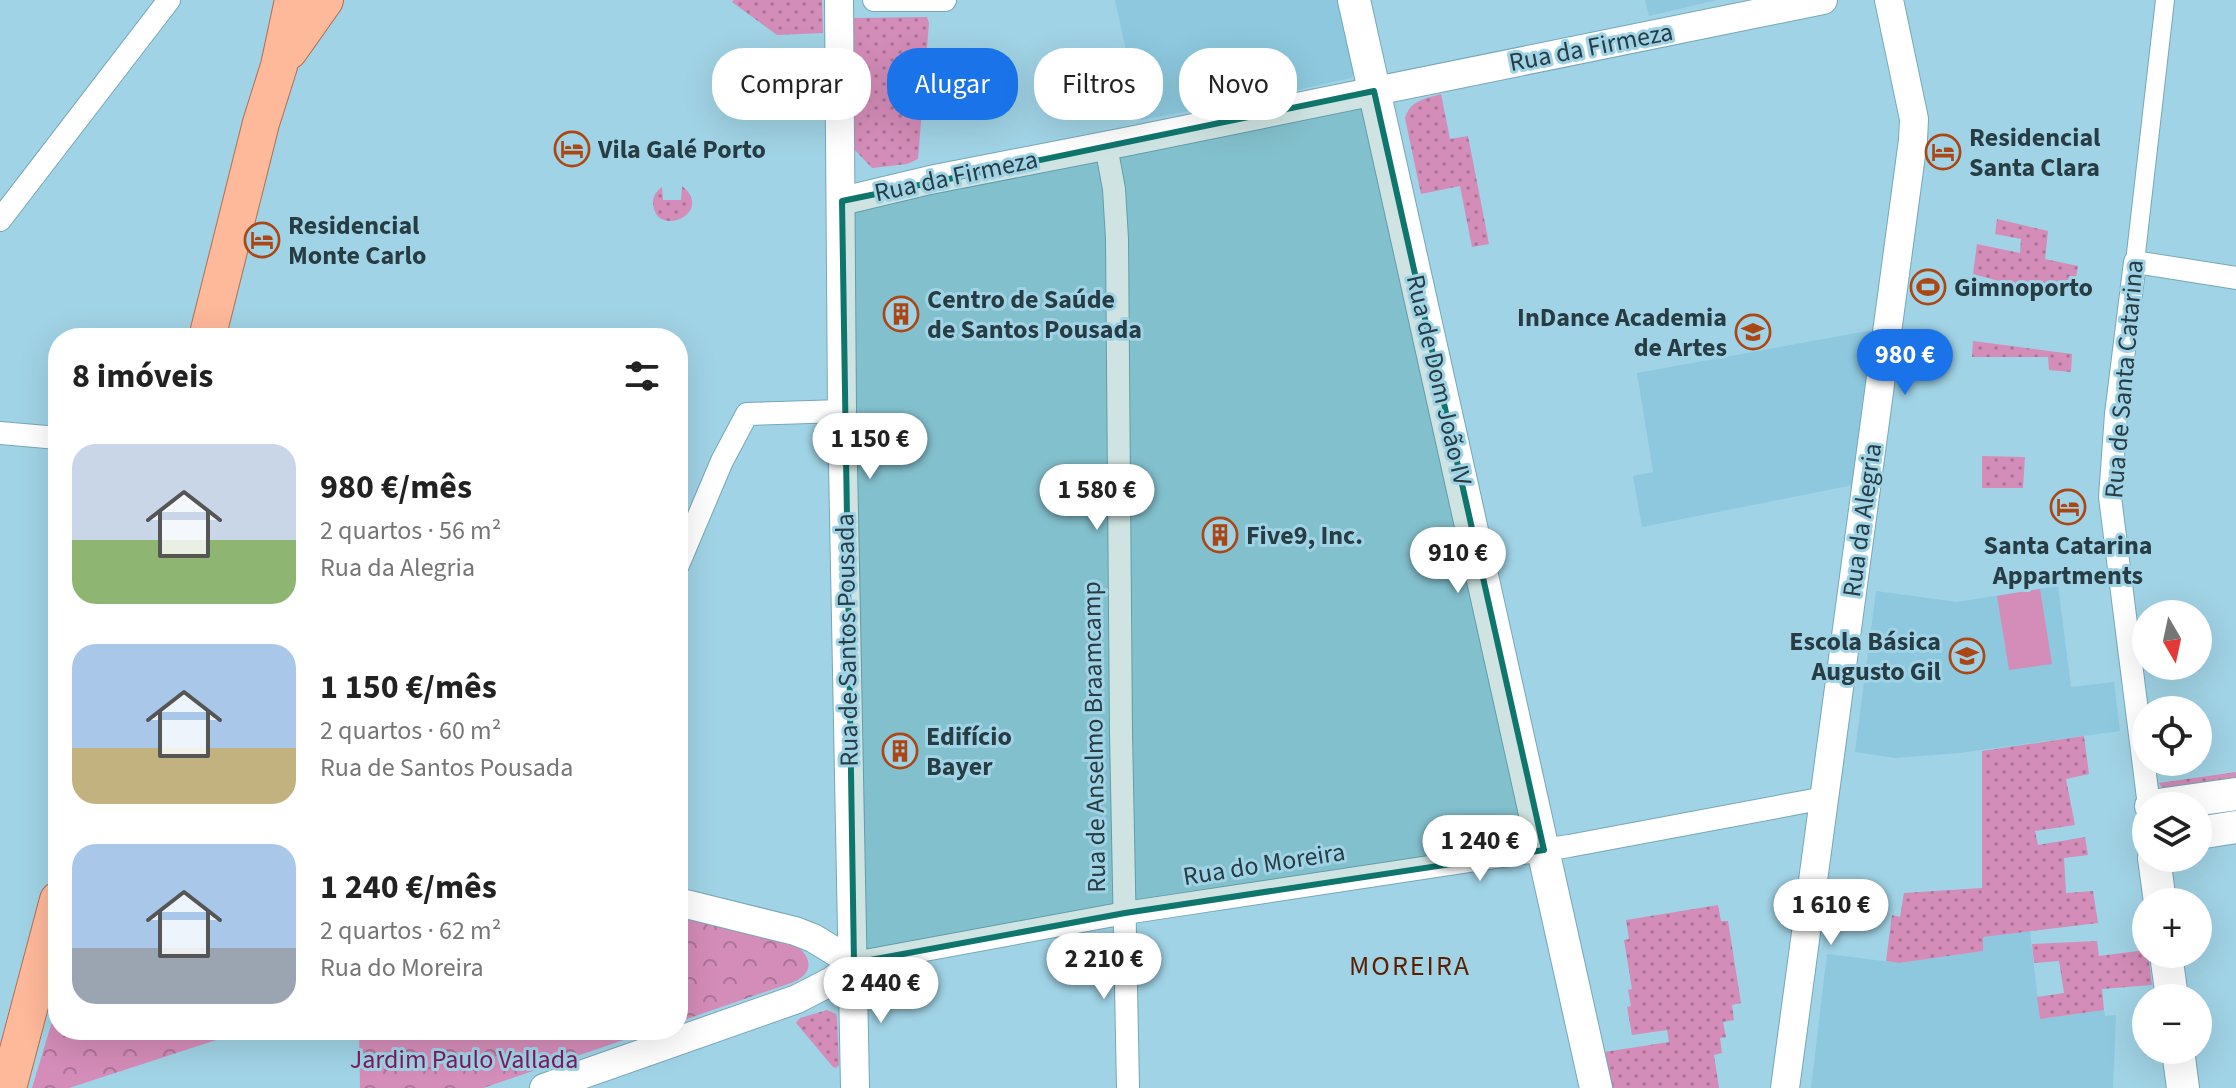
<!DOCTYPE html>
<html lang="pt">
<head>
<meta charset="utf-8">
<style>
	:root { --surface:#fff; --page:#f2f2f2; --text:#222; --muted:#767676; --accent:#1a73e8 }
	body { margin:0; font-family:"Source Sans 3",sans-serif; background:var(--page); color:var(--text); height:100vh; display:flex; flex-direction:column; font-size:30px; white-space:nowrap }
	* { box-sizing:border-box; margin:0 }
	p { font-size:26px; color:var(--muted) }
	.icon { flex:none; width:44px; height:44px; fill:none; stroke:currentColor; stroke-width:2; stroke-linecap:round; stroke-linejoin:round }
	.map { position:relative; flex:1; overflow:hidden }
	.side { position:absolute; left:48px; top:328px; width:640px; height:712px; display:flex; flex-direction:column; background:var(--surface); border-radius:32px; box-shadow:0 8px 32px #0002 }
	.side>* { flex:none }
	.top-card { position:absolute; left:712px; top:48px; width:760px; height:72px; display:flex; gap:16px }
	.needle { width:52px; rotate:171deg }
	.controls { position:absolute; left:2132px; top:600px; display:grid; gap:16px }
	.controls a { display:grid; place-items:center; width:80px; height:80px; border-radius:50%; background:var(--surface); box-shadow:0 8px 32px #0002; font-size:40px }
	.price { position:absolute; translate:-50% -68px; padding:0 18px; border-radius:28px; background:#fff; color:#222; font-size:26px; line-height:52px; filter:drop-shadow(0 2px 4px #0008) }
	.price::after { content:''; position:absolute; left:50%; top:48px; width:24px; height:18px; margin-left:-12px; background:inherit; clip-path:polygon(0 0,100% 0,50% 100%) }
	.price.selected { background:var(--accent); color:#fff }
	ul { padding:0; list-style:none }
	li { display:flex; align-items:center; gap:24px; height:200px; padding:0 24px }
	li span { display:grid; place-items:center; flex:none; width:224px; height:160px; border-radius:24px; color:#555 }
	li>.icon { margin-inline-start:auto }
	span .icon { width:96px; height:96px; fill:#fffc; stroke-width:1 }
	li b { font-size:34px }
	h2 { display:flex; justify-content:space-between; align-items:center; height:96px; padding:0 24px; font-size:34px }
	.chip { padding:0 28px; border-radius:32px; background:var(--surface); box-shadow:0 8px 32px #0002; font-size:28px; line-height:72px }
	.chip.selected { background:var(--accent); color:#fff }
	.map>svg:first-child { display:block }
	.built { fill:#8dc8de }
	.grass { fill:url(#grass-dots) }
	.park { fill:url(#park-crowns) }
	.pitch { fill:#d48cb8 }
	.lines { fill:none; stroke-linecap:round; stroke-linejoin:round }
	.pedestrian-casing { stroke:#76a7b9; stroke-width:20 }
	.minor-casing { stroke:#76a7b9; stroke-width:24 }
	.tertiary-casing { stroke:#76a7b9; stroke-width:30 }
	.secondary-casing { stroke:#76a7b9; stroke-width:34 }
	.primary-casing { stroke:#b36e50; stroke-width:38 }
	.pedestrian { stroke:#fff; stroke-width:18 }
	.minor { stroke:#fff; stroke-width:22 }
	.tertiary { stroke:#fff; stroke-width:28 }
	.secondary { stroke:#fff; stroke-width:32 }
	.primary { stroke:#feb89a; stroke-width:36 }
	.marked { fill:#0f766e; fill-opacity:0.2; stroke:#0f766e; stroke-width:6; stroke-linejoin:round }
	.labels { text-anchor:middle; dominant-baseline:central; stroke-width:6; stroke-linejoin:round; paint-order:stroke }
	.street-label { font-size:26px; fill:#283c44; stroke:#a0d3e5 }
	.poi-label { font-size:26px; font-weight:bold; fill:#283c44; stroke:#a0d3e5; text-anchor:start }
	.park-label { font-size:26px; fill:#7c1a5f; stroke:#a0d3e5 }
	.neighbourhood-label { font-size:28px; letter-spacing:2px; fill:#5c1e00; stroke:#a0d3e5 }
</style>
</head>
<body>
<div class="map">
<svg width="2236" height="1088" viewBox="0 0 2236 1088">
	<defs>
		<pattern id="grass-dots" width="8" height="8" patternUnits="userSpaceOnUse" patternTransform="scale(2)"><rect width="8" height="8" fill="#d48cb8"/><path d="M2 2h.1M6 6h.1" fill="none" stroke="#ac7497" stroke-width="1.8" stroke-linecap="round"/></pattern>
		<pattern id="park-crowns" width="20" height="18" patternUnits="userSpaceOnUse" patternTransform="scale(2)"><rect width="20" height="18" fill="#d48cb8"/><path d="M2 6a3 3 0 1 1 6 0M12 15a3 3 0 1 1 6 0" fill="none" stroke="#ac7497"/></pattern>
	</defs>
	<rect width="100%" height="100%" fill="#a0d3e5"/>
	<g class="built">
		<path d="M1115 0H1343L1357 70 1351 78 1265 97 1141 120Z"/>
		<path d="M1645 0H1717L1649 16Z"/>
		<path d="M1873 330 1853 485 1642 527 1633 476 1653 472 1637 373Z"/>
		<path d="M2058 586 2071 687 2114 682 2120 731 1959 753 1896 758 1855 752 1876 591 1957 602Z"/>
		<path d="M2030 931 2040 1019 2104 1010 2105 1016 2116 1015 2113 1088H1811L1827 954 1899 963 1982 951V937Z"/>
	</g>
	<g class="grass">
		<path d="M734 0H822L823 33 777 35 732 2Z"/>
		<path d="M927 17 929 23 918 159 907 164 872 168 851 146 850 18Z"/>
		<path d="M1441 94 1450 139 1468 136 1489 244 1472 247 1460 186 1421 194 1405 118C1411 100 1424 99 1441 94Z"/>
		<path d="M682 186C716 213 655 240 653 203 653 195 656 192 662 187L663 200H681Z"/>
		<path d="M1997 219 2048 231 2045 259 2078 266 2076 277 2069 276 2065 299 1973 274 1977 244 2020 253 2021 239 1995 234Z"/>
		<path d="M1973 341 2072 354 2071 372 2049 370 2048 357H1972Z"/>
		<path d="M1982 456 2025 457 2023 488H1982Z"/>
		<path d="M2084 736 2089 774 2066 779 2075 825 2035 831 2038 845 2085 837 2088 855 2064 858 2066 893 2093 891 2098 923 1983 937V951L1899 963 1886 961 1892 915 1900 917 1904 893 1982 888V751Z"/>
		<path d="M2236 772V782L2163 789 2159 783Z"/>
		<path d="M1718 905 1721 921H1728L1741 1003 1732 1005 1734 1020 1723 1022 1726 1037 1720 1038 1722 1053 1714 1055 1719 1088H1607L1598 1053 1669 1042 1667 1030 1632 1035 1627 1007 1631 1006 1628 990 1632 989 1624 940 1629 939 1626 920Z"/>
		<path d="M2097 941 2099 956 2146 950V954H2148L2152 985 2102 989 2104 1010 2040 1019 2037 997 2064 993 2059 961 2034 963 2032 944Z"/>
		<path d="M827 1010 836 1014 837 1017 839 1065 836 1068 833 1067 796 1023 800 1018Z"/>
	</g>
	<g class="park">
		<path d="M678 917 789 940C808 952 819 970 794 982L678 1022Z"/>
		<path d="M58 1002V1030H247L69 1088H32Z"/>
		<path d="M359 1030H653L483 1088H360Z"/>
	</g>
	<g class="pitch">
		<path d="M2040 589 2052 664 2009 670 1997 596Z"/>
		<path d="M402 1030H448V1046L402 1045Z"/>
	</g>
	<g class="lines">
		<g class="pedestrian-casing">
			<path id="pedestrian" d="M2135 262 2165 0"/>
		</g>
		<g class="minor-casing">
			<g id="minor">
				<path d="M874 0H945"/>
				<path d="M1106 146 1114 189 1117 239 1121 733 1128 1088"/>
				<path d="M0 220 169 0"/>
				<path d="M0 433 58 438"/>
				<path d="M678 565 722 461 747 414 842 411"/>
				<path d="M2149 806 2110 497 2116 414 2135 262 2236 278"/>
				<path d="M854 963 1125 913 1569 846 1825 798"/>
			</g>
		</g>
		<g class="tertiary-casing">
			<g id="tertiary">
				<path d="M839 0 842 411 855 1088"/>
				<path d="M842 201 930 180 1125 142 1823 0"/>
				<path d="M678 902 795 931 813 938 854 963"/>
				<path d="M544 1088 797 999 832 981 854 963"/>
				<path d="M1785 1088 1913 140 1914 119 1889 0"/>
			</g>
		</g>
		<g class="secondary-casing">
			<g id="secondary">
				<path d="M1354 0 1596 1088"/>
				<path d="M2151 806 2236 794"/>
				<path d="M2198 833 2236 827"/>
				<path d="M2154 858 2160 902"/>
				<path d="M2166 954 2172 998"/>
				<path d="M2178 1050 2183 1088"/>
			</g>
		</g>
		<g class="primary-casing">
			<g id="primary">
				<path d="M289 51 325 0"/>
				<path d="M207 338 261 123 279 66 293 0"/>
				<path d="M8 1088 58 900"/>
			</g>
		</g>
		<use href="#pedestrian" class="pedestrian"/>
		<use href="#minor" class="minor"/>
		<use href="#tertiary" class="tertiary"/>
		<use href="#secondary" class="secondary"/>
		<use href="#primary" class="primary"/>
	</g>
	<path class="marked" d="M1374 91 1544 850 1125 913 854 963 842 201Z"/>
	<defs>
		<g id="hotel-ring" transform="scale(1.8)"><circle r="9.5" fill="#a0d3e5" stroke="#ab4615" stroke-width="1.5"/><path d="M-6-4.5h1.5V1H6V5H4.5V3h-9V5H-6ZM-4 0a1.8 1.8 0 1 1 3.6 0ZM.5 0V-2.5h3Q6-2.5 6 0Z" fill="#ab4615"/></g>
		<g id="stadium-ring" transform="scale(1.8)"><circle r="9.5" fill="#a0d3e5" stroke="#ab4615" stroke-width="1.5"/><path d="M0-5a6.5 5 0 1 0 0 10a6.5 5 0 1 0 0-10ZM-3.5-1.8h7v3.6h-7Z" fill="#ab4615"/></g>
		<g id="building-ring" transform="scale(1.8)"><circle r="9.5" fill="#a0d3e5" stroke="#ab4615" stroke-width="1.5"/><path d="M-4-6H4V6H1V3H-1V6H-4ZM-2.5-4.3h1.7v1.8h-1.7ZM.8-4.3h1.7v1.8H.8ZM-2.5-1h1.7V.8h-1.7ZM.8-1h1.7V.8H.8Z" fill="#ab4615"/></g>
		<g id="school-ring" transform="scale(1.8)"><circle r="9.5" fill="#a0d3e5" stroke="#ab4615" stroke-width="1.5"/><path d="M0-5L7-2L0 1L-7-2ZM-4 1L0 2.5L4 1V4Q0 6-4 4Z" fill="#ab4615"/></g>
	</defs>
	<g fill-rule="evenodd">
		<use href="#hotel-ring" x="572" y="149"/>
		<use href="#hotel-ring" x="1943" y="152"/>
		<use href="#hotel-ring" x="262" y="240"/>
		<use href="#stadium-ring" x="1928" y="287"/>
		<use href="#building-ring" x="901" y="314"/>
		<use href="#school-ring" x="1753" y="332"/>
		<use href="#hotel-ring" x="2068" y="507"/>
		<use href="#building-ring" x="1220" y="535"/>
		<use href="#school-ring" x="1967" y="656"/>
		<use href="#building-ring" x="900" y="751"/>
	</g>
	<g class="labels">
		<g class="street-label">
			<text transform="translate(1591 47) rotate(-11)">Rua da Firmeza</text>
			<text transform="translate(956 176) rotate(-12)">Rua da Firmeza</text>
			<text transform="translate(2124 379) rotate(-85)">Rua de Santa Catarina</text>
			<text transform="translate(1439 380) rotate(77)">Rua de Dom João IV</text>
			<text transform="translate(1862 520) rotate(-82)">Rua da Alegria</text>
			<text transform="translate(847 640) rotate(-91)">Rua de Santos Pousada</text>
			<text transform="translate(1094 737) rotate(-91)">Rua de Anselmo Braamcamp</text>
			<text transform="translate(1264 864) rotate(-9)">Rua do Moreira</text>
		</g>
		<g class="poi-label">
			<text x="1969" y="137">Residencial<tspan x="1969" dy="30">Santa Clara</tspan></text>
			<text x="598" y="149">Vila Galé Porto</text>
			<text x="288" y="225">Residencial<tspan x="288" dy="30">Monte Carlo</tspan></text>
			<text x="1954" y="287">Gimnoporto</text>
			<text x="927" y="299">Centro de Saúde<tspan x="927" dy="30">de Santos Pousada</tspan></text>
			<text x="1727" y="317" text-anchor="end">InDance Academia<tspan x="1727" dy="30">de Artes</tspan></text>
			<text x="1246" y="535">Five9, Inc.</text>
			<text x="2068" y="545" text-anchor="middle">Santa Catarina<tspan x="2068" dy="30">Appartments</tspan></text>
			<text x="1941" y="641" text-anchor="end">Escola Básica<tspan x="1941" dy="30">Augusto Gil</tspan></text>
			<text x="926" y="736">Edifício<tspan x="926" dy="30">Bayer</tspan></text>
		</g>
		<g class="park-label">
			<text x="464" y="1059">Jardim Paulo Vallada</text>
		</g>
		<g class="neighbourhood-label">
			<text x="1410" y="966">MOREIRA</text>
		</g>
	</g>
</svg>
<div class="controls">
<a><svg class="needle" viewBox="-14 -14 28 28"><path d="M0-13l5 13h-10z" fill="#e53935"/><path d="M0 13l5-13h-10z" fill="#767676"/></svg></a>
<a><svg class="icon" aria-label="locate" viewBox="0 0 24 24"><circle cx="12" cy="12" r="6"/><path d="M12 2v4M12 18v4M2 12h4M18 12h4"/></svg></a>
<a><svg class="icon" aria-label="layers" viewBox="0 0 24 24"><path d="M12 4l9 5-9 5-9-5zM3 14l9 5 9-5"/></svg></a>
<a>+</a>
<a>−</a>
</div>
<b class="price selected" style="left:1905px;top:397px">980 €</b>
<b class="price" style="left:870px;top:481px">1 150 €</b>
<b class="price" style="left:1097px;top:532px">1 580 €</b>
<b class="price" style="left:1458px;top:595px">910 €</b>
<b class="price" style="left:1480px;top:883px">1 240 €</b>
<b class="price" style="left:1831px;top:947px">1 610 €</b>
<b class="price" style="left:1104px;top:1001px">2 210 €</b>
<b class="price" style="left:881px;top:1025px">2 440 €</b>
<div class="top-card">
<a class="chip">Comprar</a>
<a class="chip selected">Alugar</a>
<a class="chip">Filtros</a>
<a class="chip">Novo</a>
</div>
<section class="side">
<h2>8 imóveis<svg class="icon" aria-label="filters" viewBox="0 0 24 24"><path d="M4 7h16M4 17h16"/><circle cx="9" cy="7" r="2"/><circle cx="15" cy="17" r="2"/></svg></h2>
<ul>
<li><span style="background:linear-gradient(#c9d6e8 60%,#8fb573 0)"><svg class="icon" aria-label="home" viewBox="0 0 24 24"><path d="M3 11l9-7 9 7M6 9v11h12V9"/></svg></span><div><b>980 €/mês</b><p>2 quartos · 56 m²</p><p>Rua da Alegria</p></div></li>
<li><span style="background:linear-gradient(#a9c7e8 65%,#c2b280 0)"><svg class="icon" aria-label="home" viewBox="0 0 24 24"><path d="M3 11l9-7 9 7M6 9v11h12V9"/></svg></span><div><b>1 150 €/mês</b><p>2 quartos · 60 m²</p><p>Rua de Santos Pousada</p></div></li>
<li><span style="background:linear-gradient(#a9c7e8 65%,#9aa5b1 0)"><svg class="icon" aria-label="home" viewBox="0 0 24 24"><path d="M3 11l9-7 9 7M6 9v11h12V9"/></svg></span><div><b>1 240 €/mês</b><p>2 quartos · 62 m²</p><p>Rua do Moreira</p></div></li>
</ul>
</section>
</div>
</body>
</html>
